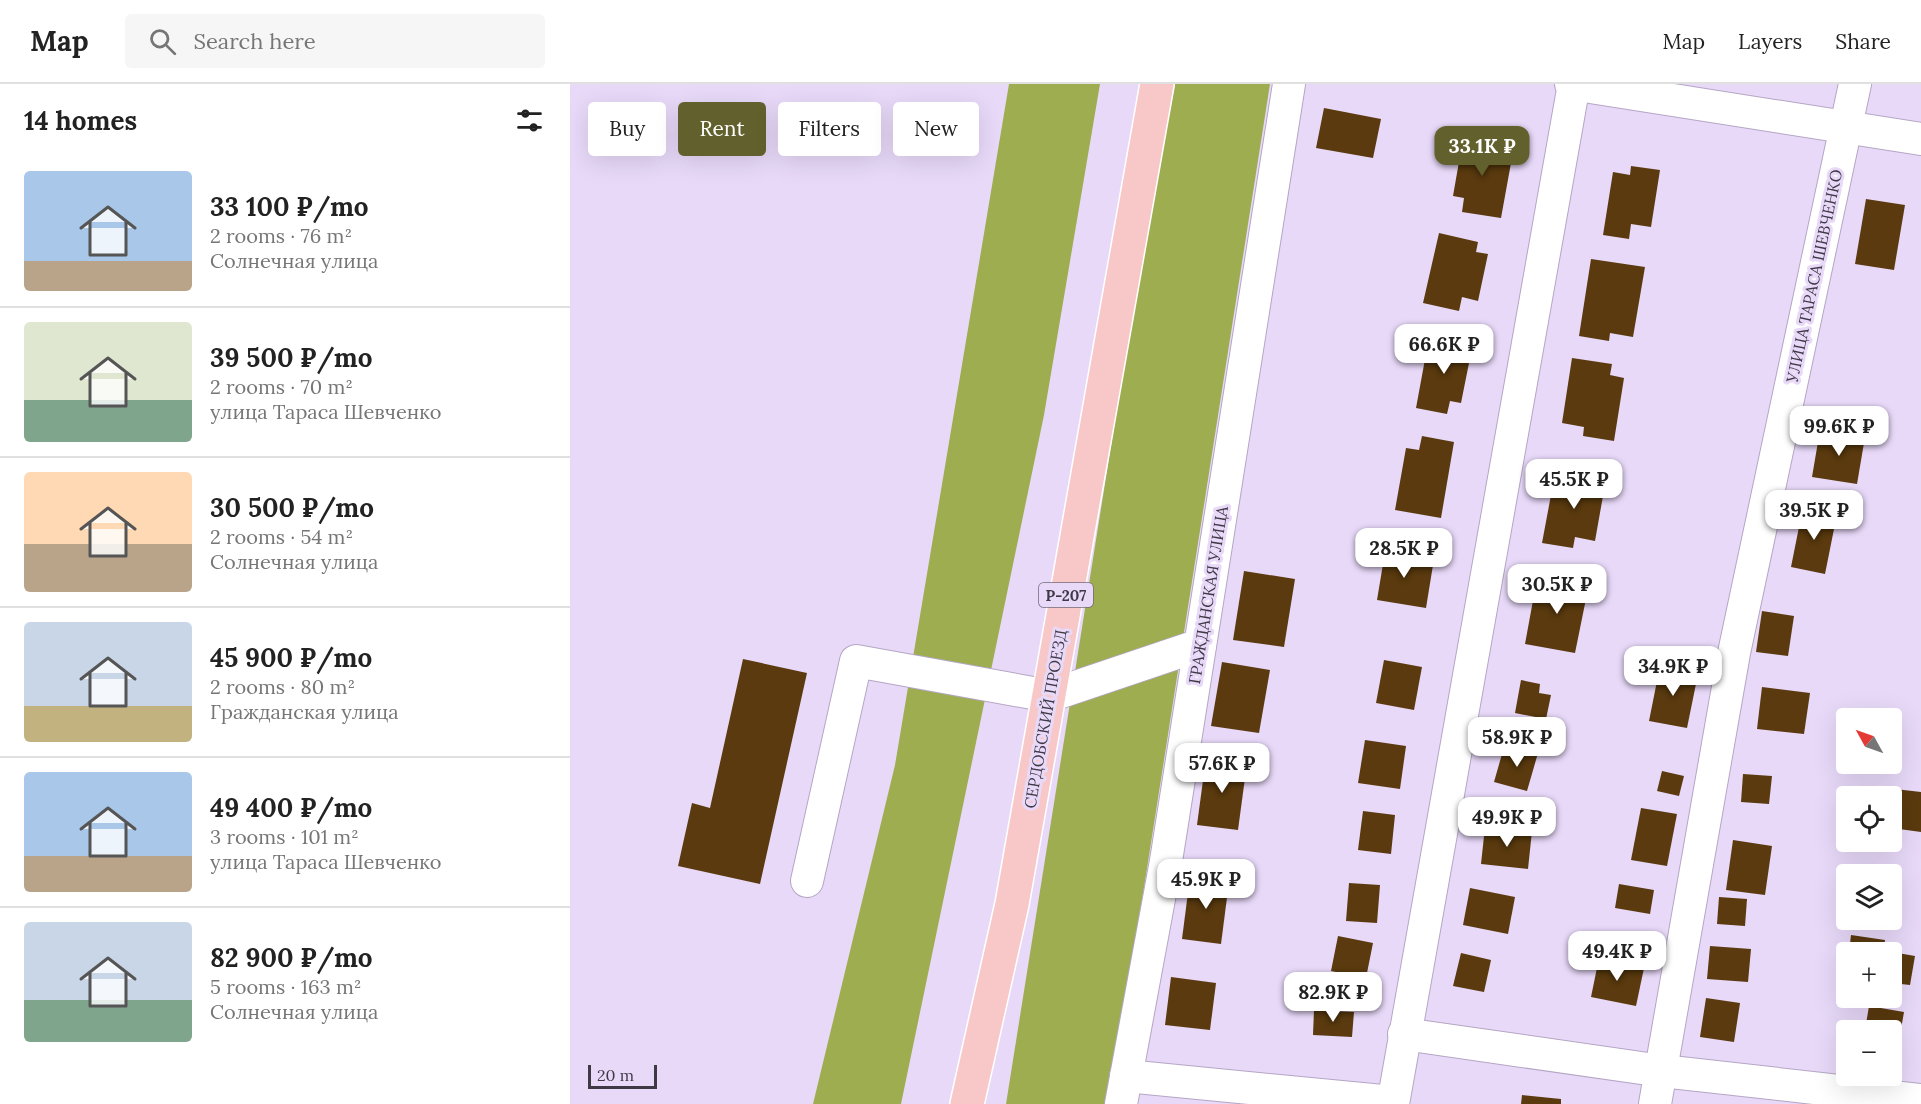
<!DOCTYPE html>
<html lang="en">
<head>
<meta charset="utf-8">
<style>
	:root { --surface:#fff; --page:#f6f6f6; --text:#222; --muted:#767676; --line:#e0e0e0; --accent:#62612d }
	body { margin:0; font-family:Lora,serif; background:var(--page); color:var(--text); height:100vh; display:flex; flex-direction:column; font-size:22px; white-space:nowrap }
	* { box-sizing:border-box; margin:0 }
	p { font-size:20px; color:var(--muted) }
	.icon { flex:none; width:33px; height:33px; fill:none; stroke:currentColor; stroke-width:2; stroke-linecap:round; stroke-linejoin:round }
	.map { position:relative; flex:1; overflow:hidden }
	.details { display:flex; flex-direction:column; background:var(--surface); width:570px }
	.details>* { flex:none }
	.hud { position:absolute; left:18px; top:18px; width:570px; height:54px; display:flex; gap:12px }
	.needle { width:39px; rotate:310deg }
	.buttons { position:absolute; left:1266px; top:624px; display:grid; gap:12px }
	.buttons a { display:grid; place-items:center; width:66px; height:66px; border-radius:6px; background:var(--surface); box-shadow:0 6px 24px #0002; font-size:30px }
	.scale { position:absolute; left:18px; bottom:15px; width:69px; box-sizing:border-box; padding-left:6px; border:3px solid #3f3946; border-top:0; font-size:16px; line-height:21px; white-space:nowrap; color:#3f3946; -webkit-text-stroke:4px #e8d9f9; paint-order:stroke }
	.price { position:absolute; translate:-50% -51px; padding:0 14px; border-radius:12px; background:#fff; color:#222; font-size:20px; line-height:39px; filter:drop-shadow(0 2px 3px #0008) }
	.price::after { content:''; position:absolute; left:50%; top:36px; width:18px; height:14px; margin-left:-9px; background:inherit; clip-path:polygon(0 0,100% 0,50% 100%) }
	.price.current { background:var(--accent); color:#fff }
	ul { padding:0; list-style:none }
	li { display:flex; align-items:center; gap:18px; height:150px; padding:0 24px }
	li+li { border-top:2px solid var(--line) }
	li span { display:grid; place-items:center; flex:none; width:168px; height:120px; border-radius:6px; color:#555 }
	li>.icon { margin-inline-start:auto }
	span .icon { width:72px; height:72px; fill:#fffc; stroke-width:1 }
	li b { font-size:26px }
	h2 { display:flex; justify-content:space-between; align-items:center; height:72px; padding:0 24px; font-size:26px }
	.pill { padding:0 21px; border-radius:6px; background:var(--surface); box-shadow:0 6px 24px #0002; font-size:21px; line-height:54px }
	.pill.current { background:var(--accent); color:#fff }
	header { display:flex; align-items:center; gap:36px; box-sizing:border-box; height:84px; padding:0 30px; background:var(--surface); border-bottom:2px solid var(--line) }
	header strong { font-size:28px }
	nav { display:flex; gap:33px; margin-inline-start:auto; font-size:21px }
	.search { width:420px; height:54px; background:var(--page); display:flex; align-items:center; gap:15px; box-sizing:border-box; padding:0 21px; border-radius:6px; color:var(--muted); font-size:22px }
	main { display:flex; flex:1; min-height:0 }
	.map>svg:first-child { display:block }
	.forest { fill:#9ead50 }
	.building { fill:#5a3a0e }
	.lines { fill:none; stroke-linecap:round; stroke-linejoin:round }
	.minor-casing { stroke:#b5a6c4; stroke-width:34 }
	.major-casing { stroke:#fff; stroke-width:36 }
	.minor { stroke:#fff; stroke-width:32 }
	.major { stroke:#f8c8c8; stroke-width:33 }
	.labels { text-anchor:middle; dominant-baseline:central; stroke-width:6; stroke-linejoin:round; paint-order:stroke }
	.shield { fill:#e8d9f9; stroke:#72697c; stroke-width:1.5 }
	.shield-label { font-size:15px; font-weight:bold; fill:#3f3946 }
	.street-label { font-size:16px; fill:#3f3946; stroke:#e8d9f9 }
</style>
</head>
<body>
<header>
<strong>Map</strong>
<div class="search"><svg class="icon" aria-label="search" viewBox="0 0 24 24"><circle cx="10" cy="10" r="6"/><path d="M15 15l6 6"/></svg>Search here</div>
<nav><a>Map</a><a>Layers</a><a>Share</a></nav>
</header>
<main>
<section class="details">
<h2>14 homes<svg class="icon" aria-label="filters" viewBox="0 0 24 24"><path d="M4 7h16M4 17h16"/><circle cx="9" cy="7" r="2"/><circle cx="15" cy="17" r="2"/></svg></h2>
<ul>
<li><span style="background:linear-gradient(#a9c7e8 75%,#b9a48a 0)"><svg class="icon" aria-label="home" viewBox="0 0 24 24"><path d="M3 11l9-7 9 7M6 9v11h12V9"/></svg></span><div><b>33 100 ₽/mo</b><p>2 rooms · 76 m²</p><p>Солнечная улица</p></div></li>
<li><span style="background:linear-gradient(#dfe7d0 65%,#7fa58c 0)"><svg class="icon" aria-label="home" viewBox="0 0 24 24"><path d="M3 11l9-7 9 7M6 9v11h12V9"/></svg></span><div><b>39 500 ₽/mo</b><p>2 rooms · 70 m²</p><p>улица Тараса Шевченко</p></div></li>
<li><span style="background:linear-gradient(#ffd9b3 60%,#b9a48a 0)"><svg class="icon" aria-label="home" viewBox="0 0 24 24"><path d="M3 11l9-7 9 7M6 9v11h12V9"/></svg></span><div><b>30 500 ₽/mo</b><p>2 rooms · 54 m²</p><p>Солнечная улица</p></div></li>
<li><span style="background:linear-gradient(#c9d6e8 70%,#c2b280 0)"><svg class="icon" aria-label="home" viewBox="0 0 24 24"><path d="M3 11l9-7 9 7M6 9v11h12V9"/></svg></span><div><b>45 900 ₽/mo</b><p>2 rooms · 80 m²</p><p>Гражданская улица</p></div></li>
<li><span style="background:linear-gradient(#a9c7e8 70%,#b9a48a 0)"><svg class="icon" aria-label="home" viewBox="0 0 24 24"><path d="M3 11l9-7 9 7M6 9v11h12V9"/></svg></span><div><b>49 400 ₽/mo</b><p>3 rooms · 101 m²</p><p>улица Тараса Шевченко</p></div></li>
<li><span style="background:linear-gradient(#c9d6e8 65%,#7fa58c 0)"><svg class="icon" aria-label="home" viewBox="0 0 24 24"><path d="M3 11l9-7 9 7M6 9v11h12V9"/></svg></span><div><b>82 900 ₽/mo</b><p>5 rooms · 163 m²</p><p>Солнечная улица</p></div></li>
</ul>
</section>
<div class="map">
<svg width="1351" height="1020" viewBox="0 0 1351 1020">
	<rect width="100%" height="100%" fill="#e8d9f9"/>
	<g class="forest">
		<path d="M439 0H530L474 331 331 1020H243L325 681Z"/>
		<path d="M605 0H700L573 810 536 1020H436L567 199Z"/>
	</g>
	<g class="building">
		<path d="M754 24 811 35 803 74 746 64Z"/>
		<path d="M894 49 920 54 919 64 943 68 931 134 892 128 894 114 883 112Z"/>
		<path d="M1061 82 1090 86 1081 143 1061 140 1059 155 1033 151 1043 88 1060 91Z"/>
		<path d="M1296 115 1335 121 1324 186 1285 180Z"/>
		<path d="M869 149 908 158 906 168 918 170 908 217 892 213 889 227 853 219Z"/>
		<path d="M1021 175 1075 183 1063 253 1040 249 1039 257 1009 252Z"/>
		<path d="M871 253 903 259 891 319 880 317 877 330 846 324 858 259 869 262Z"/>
		<path d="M1002 274 1042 280 1040 291 1054 294 1044 357 1013 352 1014 343 992 339Z"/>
		<path d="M1250 346 1295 353 1287 400 1242 393Z"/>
		<path d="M852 352 884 358 871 434 825 426 836 364 849 366Z"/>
		<path d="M1000 388 1036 395 1025 457 1005 453 1003 464 972 459 984 395 998 397Z"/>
		<path d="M1233 423 1267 430 1255 490 1221 483Z"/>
		<path d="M816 462 843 466 841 477 863 481 856 524 807 516Z"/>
		<path d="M674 487 725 495 714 563 663 556Z"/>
		<path d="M984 493 1019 500 1005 569 955 560 966 500 982 504Z"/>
		<path d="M1192 527 1224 532 1218 572 1186 568Z"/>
		<path d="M173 575 237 589 190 800 108 782 122 719 140 724Z"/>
		<path d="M814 576 852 583 844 626 806 619Z"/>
		<path d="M652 578 700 586 689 649 641 642Z"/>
		<path d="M1090 582 1128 590 1117 644 1079 637Z"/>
		<path d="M951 596 970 600 969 609 981 611 976 635 945 629Z"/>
		<path d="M1192 603 1240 609 1234 650 1187 645Z"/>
		<path d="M948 655 957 657 955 665 968 669 957 707 924 698 932 670 943 673Z"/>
		<path d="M795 656 836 662 830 705 788 699Z"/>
		<path d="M636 674 677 679 668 746 627 741Z"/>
		<path d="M1092 687 1114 692 1109 712 1087 707Z"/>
		<path d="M1173 690 1202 692 1199 720 1171 718Z"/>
		<path d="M1325 705 1351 708V748L1329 745 1331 726 1322 725Z"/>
		<path d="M1071 724 1107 730 1097 782 1061 776Z"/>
		<path d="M793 727 825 731 821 770 788 766Z"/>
		<path d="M915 743 962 747 958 785 911 780Z"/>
		<path d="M1163 756 1202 762 1195 811 1156 806Z"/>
		<path d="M620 793 659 798 651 860 612 855Z"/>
		<path d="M779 799 810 801 807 839 776 837Z"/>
		<path d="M1049 800 1084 806 1080 830 1045 824Z"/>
		<path d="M900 804 945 813 938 850 893 841Z"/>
		<path d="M1149 813 1177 815 1175 842 1147 840Z"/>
		<path d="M1281 851 1315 856 1314 868H1279Z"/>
		<path d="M768 852 803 859 796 894 761 887Z"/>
		<path d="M1140 862 1181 865 1178 898 1137 895Z"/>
		<path d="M1322 868 1345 872 1340 901 1322 899Z"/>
		<path d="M891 869 921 876 914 908 883 902Z"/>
		<path d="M1029 874 1074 884 1066 922 1021 913Z"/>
		<path d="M601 893 646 899 640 946 595 941Z"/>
		<path d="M1136 914 1170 919 1164 958 1130 953Z"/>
		<path d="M1299 922 1334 928 1324 986H1322V946H1295Z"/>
		<path d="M744 926 784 928 782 953 743 951Z"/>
		<path d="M952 1011 991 1015V1020H951Z"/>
	</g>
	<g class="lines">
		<g class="minor-casing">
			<g id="minor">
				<path d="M1001 0 1351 55"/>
				<path d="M237 797 286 577 479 612 630 561"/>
				<path d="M834 950 1092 987 1351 1016"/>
				<path d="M556 992 823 1018"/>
				<path d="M551 1020 596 777 719 0"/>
				<path d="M823 1020 1004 0"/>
				<path d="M1085 1020 1164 569 1285 0"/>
			</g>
		</g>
		<g class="major-casing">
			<path id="major" d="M397 1020 442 820 587 0"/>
		</g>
		<use href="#minor" class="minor"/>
		<use href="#major" class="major"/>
	</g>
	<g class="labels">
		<rect class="shield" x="469" y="499" width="54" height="24" rx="4.5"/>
		<g class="shield-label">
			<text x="496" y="511">Р-207</text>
		</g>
		<g class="street-label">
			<text transform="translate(1244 192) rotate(-78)">УЛИЦА ТАРАСА ШЕВЧЕНКО</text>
			<text transform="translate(638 511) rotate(-81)">ГРАЖДАНСКАЯ УЛИЦА</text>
			<text transform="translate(475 635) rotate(-80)">СЕРДОБСКИЙ ПРОЕЗД</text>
		</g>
	</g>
</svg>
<div class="buttons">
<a><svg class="needle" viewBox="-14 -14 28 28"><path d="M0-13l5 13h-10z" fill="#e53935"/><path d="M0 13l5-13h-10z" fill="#767676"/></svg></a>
<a><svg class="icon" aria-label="locate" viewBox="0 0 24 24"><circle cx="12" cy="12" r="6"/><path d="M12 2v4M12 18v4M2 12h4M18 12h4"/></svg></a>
<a><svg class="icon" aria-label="layers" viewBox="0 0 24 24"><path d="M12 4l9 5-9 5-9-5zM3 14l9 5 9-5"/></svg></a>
<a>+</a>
<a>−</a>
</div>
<div class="scale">20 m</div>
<b class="price current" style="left:912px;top:93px">33.1K ₽</b>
<b class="price" style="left:874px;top:291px">66.6K ₽</b>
<b class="price" style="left:1269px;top:373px">99.6K ₽</b>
<b class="price" style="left:1004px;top:426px">45.5K ₽</b>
<b class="price" style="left:1244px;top:457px">39.5K ₽</b>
<b class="price" style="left:834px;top:495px">28.5K ₽</b>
<b class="price" style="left:987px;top:531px">30.5K ₽</b>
<b class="price" style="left:1103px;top:613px">34.9K ₽</b>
<b class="price" style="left:947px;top:684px">58.9K ₽</b>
<b class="price" style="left:652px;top:710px">57.6K ₽</b>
<b class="price" style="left:937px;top:764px">49.9K ₽</b>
<b class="price" style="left:636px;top:826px">45.9K ₽</b>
<b class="price" style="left:1047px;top:898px">49.4K ₽</b>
<b class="price" style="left:763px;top:939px">82.9K ₽</b>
<div class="hud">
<a class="pill">Buy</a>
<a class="pill current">Rent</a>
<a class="pill">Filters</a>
<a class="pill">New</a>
</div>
</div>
</main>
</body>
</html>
